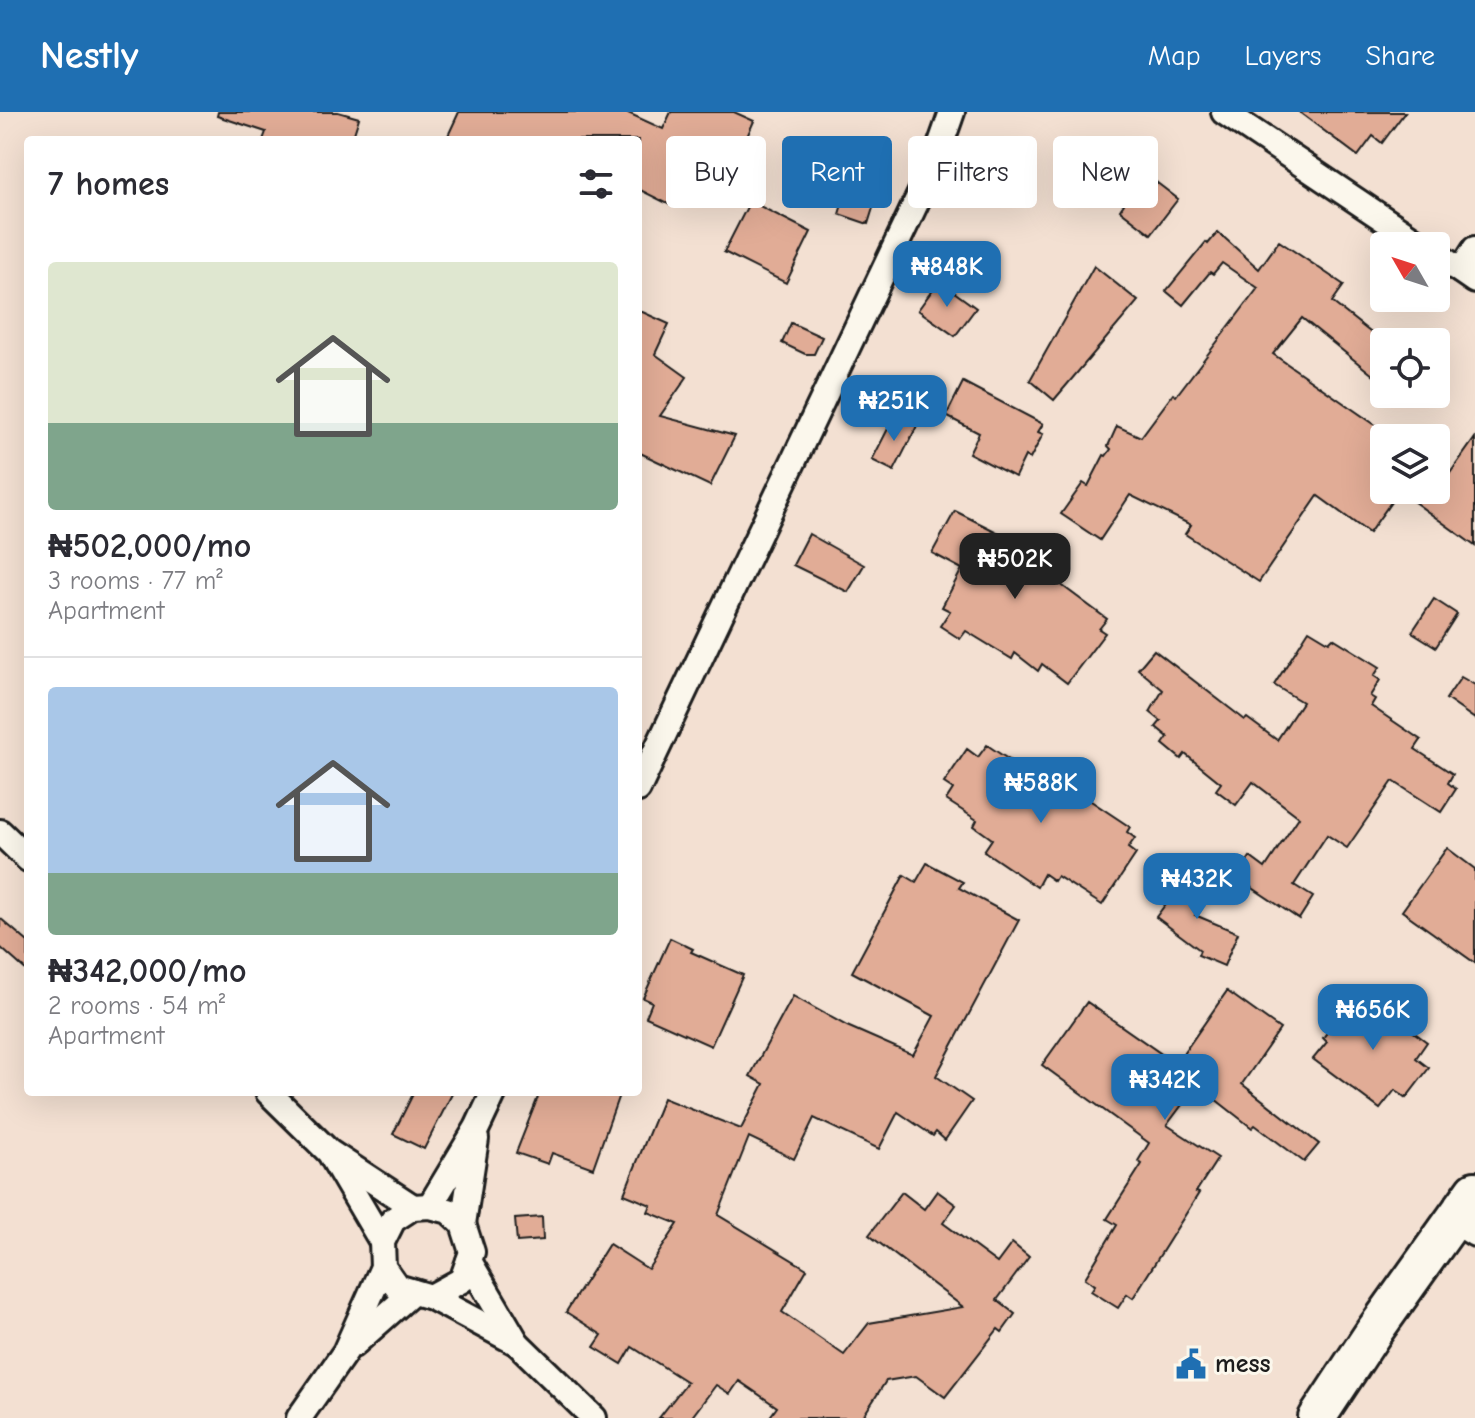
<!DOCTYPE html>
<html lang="en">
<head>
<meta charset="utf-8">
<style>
	:root { --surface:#fff; --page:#f7f7f7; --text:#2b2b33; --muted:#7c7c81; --line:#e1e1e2; --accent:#1f6fb2 }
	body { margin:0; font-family:"Comic Neue",sans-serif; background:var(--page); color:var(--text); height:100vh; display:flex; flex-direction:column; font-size:30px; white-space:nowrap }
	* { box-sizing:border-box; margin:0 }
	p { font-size:26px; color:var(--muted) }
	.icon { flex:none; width:44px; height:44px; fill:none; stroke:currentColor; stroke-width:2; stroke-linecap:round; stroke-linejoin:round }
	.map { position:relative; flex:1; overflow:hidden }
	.side { position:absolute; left:24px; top:24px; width:618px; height:960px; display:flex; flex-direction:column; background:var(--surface); border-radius:8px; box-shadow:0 8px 32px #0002 }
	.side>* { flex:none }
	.hud { position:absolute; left:666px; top:24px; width:688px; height:72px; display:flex; gap:16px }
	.needle { width:52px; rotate:309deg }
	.controls { position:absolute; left:1370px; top:120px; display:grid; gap:16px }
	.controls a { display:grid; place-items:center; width:80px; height:80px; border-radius:8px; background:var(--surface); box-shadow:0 8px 32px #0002; font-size:40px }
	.price { position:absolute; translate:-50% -68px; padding:0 18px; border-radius:16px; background:var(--accent); color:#fff; font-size:26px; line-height:52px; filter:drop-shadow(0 2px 4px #0008) }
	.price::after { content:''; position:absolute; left:50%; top:48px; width:24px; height:18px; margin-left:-12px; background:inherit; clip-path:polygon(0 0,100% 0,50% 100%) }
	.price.active { background:#222; color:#fff }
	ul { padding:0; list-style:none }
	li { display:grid; align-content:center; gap:16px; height:424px; padding:0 24px }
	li+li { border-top:2px solid var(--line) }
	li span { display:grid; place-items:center; height:248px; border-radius:8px; color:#555 }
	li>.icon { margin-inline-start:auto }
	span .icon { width:144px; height:144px; fill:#fffc; stroke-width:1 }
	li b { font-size:34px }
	h2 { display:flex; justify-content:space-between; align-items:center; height:96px; padding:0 24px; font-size:34px }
	.pill { padding:0 28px; border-radius:8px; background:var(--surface); box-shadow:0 8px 32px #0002; font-size:28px; line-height:72px }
	.pill.active { background:var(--accent); color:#fff }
	header { display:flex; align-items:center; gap:48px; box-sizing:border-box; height:112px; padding:0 40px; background:var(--accent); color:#fff }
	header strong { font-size:38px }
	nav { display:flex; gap:44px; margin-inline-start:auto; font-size:28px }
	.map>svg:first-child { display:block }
	.building { fill:#e1ac96; stroke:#1c1c1c; stroke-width:2 }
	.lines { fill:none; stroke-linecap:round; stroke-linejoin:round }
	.street-casing { stroke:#1c1c1c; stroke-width:30 }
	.secondary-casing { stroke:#1c1c1c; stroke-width:42 }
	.street { stroke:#fbf7ec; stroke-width:24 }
	.secondary { stroke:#fbf7ec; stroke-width:36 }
	.labels { text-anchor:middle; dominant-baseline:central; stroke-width:6; stroke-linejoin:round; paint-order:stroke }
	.poi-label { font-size:26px; font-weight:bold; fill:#1c1c1c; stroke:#fbf7ec; text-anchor:start }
</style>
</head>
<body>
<header>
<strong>Nestly</strong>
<nav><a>Map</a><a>Layers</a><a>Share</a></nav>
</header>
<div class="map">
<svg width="1475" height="1306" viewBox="0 0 1475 1306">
	<rect width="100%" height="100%" fill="#f3e0d2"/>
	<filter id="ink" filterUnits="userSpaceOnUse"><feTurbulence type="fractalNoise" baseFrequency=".0125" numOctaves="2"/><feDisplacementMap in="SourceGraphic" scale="16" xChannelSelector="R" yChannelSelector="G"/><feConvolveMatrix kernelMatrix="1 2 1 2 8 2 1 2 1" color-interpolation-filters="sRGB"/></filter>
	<g filter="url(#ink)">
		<g class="building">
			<path d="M218 0H338L359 6 352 28H263L266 20 217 4Z"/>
			<path d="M459 0H626L663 17 671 0H734L754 9 727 70 690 54 670 93 638 77V28H446Z"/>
			<path d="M1299 0H1405L1382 31 1373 24 1358 44Z"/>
			<path d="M859 38 888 48 868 112 839 102Z"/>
			<path d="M1097 42 1140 71 1147 63 1178 87 1151 122 1120 98 1124 92 1082 64Z"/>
			<path d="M750 89 811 120 786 171 724 140Z"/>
			<path d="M1218 120 1259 157 1279 129 1344 173 1332 190 1384 231V272L1302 206 1273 242 1384 319V378H1438L1475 326V434L1399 379 1369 421 1318 384 1259 470 1185 422 1191 413 1130 383 1100 428 1061 402 1083 371 1088 374 1104 343 1106 344 1111 337 1108 334 1117 314 1141 325 1173 282 1176 284 1258 176 1222 151 1213 162 1210 160 1183 193 1166 179 1206 130 1208 132Z"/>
			<path d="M1094 154 1138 189 1054 288 1030 268Z"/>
			<path d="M939 169 976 196 955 224 918 198Z"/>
			<path d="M638 198 669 212 655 242 687 265 660 304 735 324 710 374 638 340Z"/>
			<path d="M791 211 822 225 814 242H805L782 231Z"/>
			<path d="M963 270 1043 312 1038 320 1043 322 1030 347 1025 344 1015 365 969 341 979 321 946 304Z"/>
			<path d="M895 303 917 314 894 359 872 348Z"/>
			<path d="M955 399 1023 433 1020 438 1061 460 1056 469 1107 507 1099 517 1105 521 1067 571 1042 552 1038 559 1015 541 1012 547 966 519 960 527 940 514 950 499 942 495 962 457 932 441Z"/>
			<path d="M809 422 864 453 848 480 793 453Z"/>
			<path d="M1434 487 1457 502 1436 535 1412 520Z"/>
			<path d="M1309 518 1329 530 1333 526 1380 555 1374 564 1380 568 1370 584 1375 587 1371 594 1421 628 1415 637 1453 662 1448 671 1456 677 1441 700 1393 669 1347 736 1327 723 1294 773 1313 785 1299 807 1236 765 1250 745 1265 756 1299 705 1253 670 1236 693 1216 678 1221 671 1185 642 1181 647 1163 632 1168 625 1156 615 1161 609 1150 600 1163 578 1138 557 1154 538 1245 608 1247 606 1277 628 1302 590 1274 573Z"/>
			<path d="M1461 565 1475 573V607L1446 587Z"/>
			<path d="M987 633 1048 674 1058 659 1077 672 1073 677 1130 715 1127 720 1135 726 1128 736 1136 742 1102 793 1057 764 1054 769 1044 762 1037 775 984 739 992 727 974 714 977 708 946 688 953 677 944 671 967 637 978 645Z"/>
			<path d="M1447 736 1475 757V851L1402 799Z"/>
			<path d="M927 751 963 770 959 776 1019 808 936 964 972 989 945 1028 936 1020 933 1024 898 1000 879 1037 814 1006 794 1047 749 1025 718 1103 807 1157 782 1200 844 1243 869 1211 963 1195 869 1123 902 1080 924 1097 937 1079 956 1093 943 1111 997 1151 1012 1131 1029 1145 997 1188 1015 1202 1002 1220 998 1217 945 1285 916 1264 886 1269 862 1306H769L777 1295 739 1269 730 1282 716 1273 691 1306H659L687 1270 632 1235 622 1252 594 1235 602 1223 566 1200 609 1132 648 1157 678 1112 648 1100 651 1093 624 1082 663 986 741 1017 764 972 750 964 793 884 847 914 913 943 934 904 852 860 904 763 916 770Z"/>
			<path d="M1189 761 1213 780 1195 803 1238 821 1224 854 1198 843 1200 838 1156 805Z"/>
			<path d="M0 806 28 830V860L0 835Z"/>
			<path d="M670 826 693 837 691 840 743 863 711 934 646 905 652 890 643 886Z"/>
			<path d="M1366 878 1399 903 1396 907 1427 930 1416 946 1429 956 1406 986 1395 978 1380 997 1313 947 1327 930 1323 926 1343 899 1347 902Z"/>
			<path d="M1227 879 1280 917 1242 972 1319 1032 1304 1050 1255 1013 1252 1016 1197 973 1167 1013 1218 1046 1196 1080 1199 1081 1133 1186 1127 1182 1118 1196 1091 1179 1095 1173 1085 1166 1117 1113 1107 1107 1142 1052 1138 1049 1149 1031 1042 953 1087 890 1176 952Z"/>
			<path d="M414 980H453L424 1037 393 1022Z"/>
			<path d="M540 980H620L593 1056 552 1041 548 1052 516 1041Z"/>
			<path d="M542 1105 543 1128 517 1130 515 1107Z"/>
		</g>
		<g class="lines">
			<g class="street-casing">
				<g id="street">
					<path d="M1224 0 1424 134"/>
					<path d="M1436 142 1475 169"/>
					<path d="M1461 159 1475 137"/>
					<path d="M638 677 932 57 952 0"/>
					<path d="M0 720 28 747"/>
					<path d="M268 980 329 1040 413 1095"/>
					<path d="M332 1045 382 1130"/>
					<path d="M430 1094 477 1016 494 980"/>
					<path d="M1454 1109 1475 1122"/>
					<path d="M463 1112 476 1027"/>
					<path d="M469 1149 517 1231 594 1306"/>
					<path d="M431 1185 517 1231"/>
					<path d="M353 1233 413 1180"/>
					<path d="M299 1306 345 1240 383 1155 382 1130 393 1108 413 1095 430 1094 449 1099 463 1112 472 1140 462 1168 431 1185 397 1175 383 1155"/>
				</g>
			</g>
			<g class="secondary-casing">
				<path id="secondary" d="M1317 1306 1373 1221 1475 1078"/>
			</g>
			<use href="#street" class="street"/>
			<use href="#secondary" class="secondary"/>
		</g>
	</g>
	<defs>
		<g id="civic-bare" transform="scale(2.4)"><path d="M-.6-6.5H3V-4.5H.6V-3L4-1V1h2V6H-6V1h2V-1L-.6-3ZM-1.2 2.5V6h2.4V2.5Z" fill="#1f6fb2" stroke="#fbf7ec" stroke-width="2.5" paint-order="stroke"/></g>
	</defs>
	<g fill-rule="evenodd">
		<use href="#civic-bare" x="1191" y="1252"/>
	</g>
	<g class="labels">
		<g class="poi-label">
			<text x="1215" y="1252">mess</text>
		</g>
	</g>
</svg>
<div class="controls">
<a><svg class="needle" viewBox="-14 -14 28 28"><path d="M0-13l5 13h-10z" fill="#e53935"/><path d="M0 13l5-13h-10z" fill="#7c7c81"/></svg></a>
<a><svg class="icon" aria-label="locate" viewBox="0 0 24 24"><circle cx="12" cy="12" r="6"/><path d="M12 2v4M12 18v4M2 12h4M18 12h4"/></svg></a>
<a><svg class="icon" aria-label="layers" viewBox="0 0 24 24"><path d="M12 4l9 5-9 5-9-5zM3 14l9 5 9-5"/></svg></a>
</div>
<b class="price" style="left:947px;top:197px">₦848K</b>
<b class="price" style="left:894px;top:331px">₦251K</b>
<b class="price active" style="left:1015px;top:489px">₦502K</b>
<b class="price" style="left:1041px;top:713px">₦588K</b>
<b class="price" style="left:1197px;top:809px">₦432K</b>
<b class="price" style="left:1373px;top:940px">₦656K</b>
<b class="price" style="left:1165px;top:1010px">₦342K</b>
<div class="hud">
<a class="pill">Buy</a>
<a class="pill active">Rent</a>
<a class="pill">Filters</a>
<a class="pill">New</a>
</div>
<section class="side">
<h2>7 homes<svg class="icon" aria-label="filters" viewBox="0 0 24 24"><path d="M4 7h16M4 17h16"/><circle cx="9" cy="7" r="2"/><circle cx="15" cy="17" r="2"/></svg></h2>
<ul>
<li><span style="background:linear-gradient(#dfe7d0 65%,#7fa58c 0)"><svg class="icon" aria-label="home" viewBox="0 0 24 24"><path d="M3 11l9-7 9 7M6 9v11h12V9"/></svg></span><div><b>₦502,000/mo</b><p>3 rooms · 77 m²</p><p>Apartment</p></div></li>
<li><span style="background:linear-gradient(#a9c7e8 75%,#7fa58c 0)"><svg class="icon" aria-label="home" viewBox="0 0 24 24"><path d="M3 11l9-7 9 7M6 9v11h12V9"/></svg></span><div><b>₦342,000/mo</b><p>2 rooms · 54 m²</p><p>Apartment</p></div></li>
</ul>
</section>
</div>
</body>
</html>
